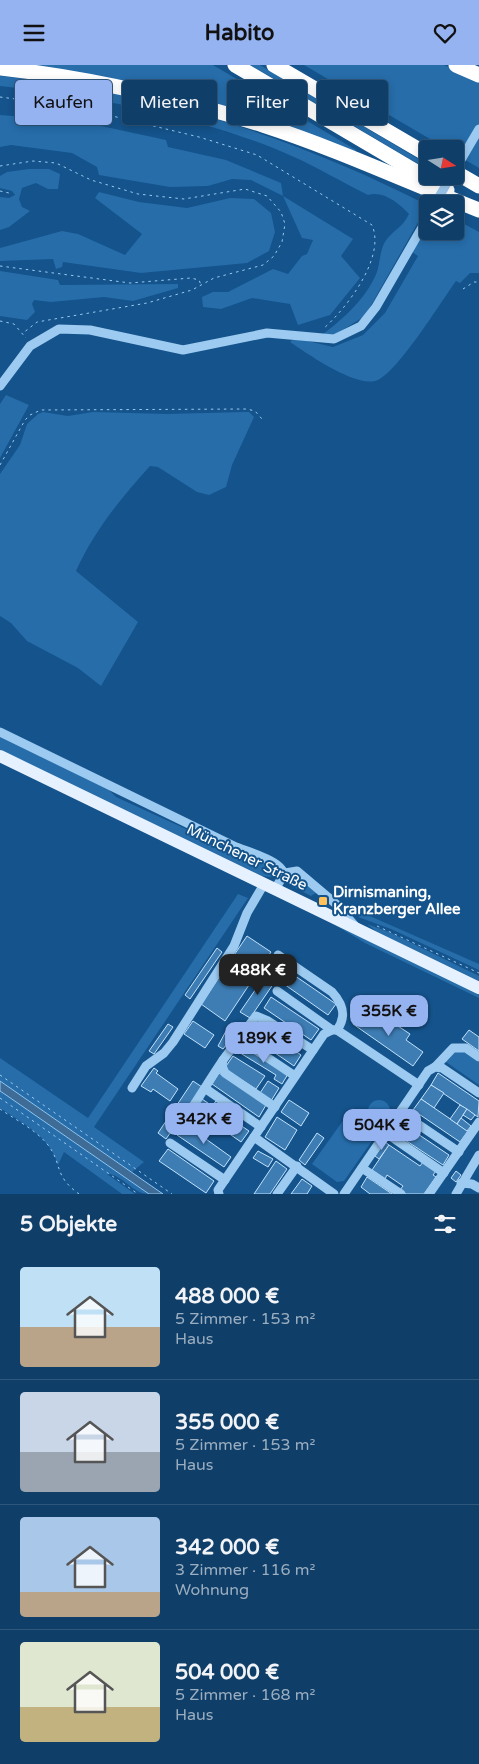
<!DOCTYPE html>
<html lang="de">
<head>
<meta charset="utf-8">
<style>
	:root { --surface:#0f3e68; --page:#18456e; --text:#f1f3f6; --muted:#9baec0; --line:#2f577c; --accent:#95b2f1 }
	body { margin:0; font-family:"Varela Round",sans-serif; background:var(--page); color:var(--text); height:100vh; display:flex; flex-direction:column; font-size:19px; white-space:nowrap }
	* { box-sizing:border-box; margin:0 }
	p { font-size:16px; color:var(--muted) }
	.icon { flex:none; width:28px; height:28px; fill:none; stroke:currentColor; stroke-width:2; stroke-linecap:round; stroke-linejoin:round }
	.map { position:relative; height:1129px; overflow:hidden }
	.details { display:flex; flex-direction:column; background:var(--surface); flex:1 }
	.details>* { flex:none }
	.banner { position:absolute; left:15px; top:15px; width:450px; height:45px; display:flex; gap:10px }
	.needle { width:32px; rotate:102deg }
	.controls { position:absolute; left:419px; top:75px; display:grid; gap:10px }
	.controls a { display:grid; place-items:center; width:45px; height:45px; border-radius:5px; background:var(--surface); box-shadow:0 2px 8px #0003,0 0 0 1px var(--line); font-size:25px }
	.price { position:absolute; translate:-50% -42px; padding:0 11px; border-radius:10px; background:var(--accent); color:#111; font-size:16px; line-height:32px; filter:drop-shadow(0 1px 2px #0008) }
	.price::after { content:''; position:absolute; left:50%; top:30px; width:15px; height:11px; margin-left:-8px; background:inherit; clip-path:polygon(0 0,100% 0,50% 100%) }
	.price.on { background:#222; color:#fff }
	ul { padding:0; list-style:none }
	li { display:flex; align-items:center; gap:15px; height:125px; padding:0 20px }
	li+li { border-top:1px solid var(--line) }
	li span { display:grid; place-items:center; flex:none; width:140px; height:100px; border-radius:5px; color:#555 }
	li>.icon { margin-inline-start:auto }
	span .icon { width:60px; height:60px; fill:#fffc; stroke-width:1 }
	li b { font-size:21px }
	h2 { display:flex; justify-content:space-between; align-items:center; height:60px; padding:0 20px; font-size:21px }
	.tag { padding:0 18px; border-radius:5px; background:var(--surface); box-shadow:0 2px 8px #0003,0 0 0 1px var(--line); font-size:18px; line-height:45px }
	.tag.on { background:var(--accent); color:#111 }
	header { display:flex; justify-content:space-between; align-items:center; height:65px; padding:0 20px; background:var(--accent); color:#111; font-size:22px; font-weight:700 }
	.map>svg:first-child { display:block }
	.green { fill:#266daa }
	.water { fill:#3e6c96; stroke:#8ec6f3 }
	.building { fill:#3d7db4; stroke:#c2e2fc }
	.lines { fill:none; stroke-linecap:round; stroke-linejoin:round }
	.path { stroke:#9ccaf0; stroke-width:1; stroke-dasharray:2.5 4; stroke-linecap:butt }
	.minor { stroke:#9ccaf0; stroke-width:9 }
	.major { stroke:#e5f1ff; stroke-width:12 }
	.highway { stroke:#fff; stroke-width:15 }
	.minor-bridge { stroke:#9ccaf0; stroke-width:9 }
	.poi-dot { fill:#ffc15b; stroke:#14538b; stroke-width:2 }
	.labels { text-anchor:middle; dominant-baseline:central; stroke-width:4; stroke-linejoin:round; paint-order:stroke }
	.street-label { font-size:15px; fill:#fff; stroke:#14538b }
	.poi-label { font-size:15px; font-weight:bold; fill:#fff; stroke:#14538b; text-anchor:start }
</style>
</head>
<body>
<header><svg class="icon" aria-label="menu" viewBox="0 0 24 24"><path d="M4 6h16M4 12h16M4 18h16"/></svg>Habito<svg class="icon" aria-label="heart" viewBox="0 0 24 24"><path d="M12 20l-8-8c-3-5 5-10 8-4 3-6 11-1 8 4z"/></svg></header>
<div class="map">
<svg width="479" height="1129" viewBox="0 0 479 1129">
	<rect width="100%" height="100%" fill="#14538b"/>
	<g class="green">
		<path d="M21 0H213L356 85 354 89Z"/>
		<path d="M250 0H260L270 6 427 99V104Z"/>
		<path d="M304 0H444L479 15V103L455 89V84H447Z"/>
		<path d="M0 11C148 25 295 72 427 140V146L425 145 365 251 333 271 322 270C344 253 366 234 377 207 380 198 380 182 387 174 396 163 401 164 409 149 399 138 383 125 368 130 343 118 319 103 294 92 207 53 95 31 0 21Z"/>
		<path d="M0 50 78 56 166 75 168 82 226 95 281 118 283 131 353 174 341 191 360 213 330 250 298 260 290 239 252 233 221 244 203 242 202 232 213 227H228L273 204 288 209 302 191 307 189 313 175 302 173 283 131 251 115 232 114 208 121 170 122 99 110 97 102 72 88 11 80 0 82Z"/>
		<path d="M29 104H49L60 109 58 124H48L36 118 22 123 19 134 22 142 30 146 9 162 0 165V132L9 133 15 130 12 126 0 123V111L7 107Z"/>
		<path d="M99 127 139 137 187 143 230 133 254 134 271 148 275 167 269 186 247 198 141 208 63 197 62 202 56 204 53 194 0 196V183L62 166 78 169 125 190 142 169 95 133Z"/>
		<path d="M455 154 479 167V208H470L460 218 456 216C442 235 395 312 375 316 353 321 308 289 290 277L295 273 333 282 363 270 385 248 418 191 412 187 425 167 424 161 427 156 428 166H455Z"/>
		<path d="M0 206 58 215 60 220 178 219V223L133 236 104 232 51 237 34 235 32 239 35 247 27 255 0 251Z"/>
		<path d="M6 330 29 340 0 393V339Z"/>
		<path d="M43 347 68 351 93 347 167 349 244 347H249L254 352 232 400 226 422 209 430 197 427 158 402 150 401C121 433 94 466 76 506L138 557 101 621 78 603 27 576 11 558 0 551V409L20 380 27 359 38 349Z"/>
		<path d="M0 671 108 724 116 732 234 786 272 800 277 807 271 812 262 811 0 685Z"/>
		<path d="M294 810 300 812 328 837 318 832 319 830 316 828 311 831 292 821 289 815Z"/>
		<path d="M238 829 248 833 94 1062 144 1097 132 1107 0 1016V993L88 1053Z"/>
		<path d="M363 848 479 899V905L391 864 358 852Z"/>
		<path d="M325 854 479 928V933L365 878Z"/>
		<path d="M367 859 389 867 479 911V916L377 867Z"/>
		<path d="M459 984 479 997V1020L446 997 445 994Z"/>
		<path d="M0 1026 149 1129C132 1129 123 1109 107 1109L135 1129H122L64 1087 58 1100C51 1072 22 1058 0 1043Z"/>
		<circle cx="379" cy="1046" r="11"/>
		<path d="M352 1043 381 1063 344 1116 337 1117 312 1099Z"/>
	</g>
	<path class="water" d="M0 1016 163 1129H149L6 1030 0 1026Z"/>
	<g class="building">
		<path d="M247 871 271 887 225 956 201 939Z"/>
		<path d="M217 883 222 887 190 934 185 930Z"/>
		<path d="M288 906 336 939 328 950 281 917Z"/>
		<path d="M267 908 276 915 250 953 240 947Z"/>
		<path d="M271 932 319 964 311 975 264 943Z"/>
		<path d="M362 945 379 957 383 951 410 969 406 975 423 987 413 1001 353 959Z"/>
		<path d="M193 956 214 970 205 983 184 969Z"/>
		<path d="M254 957 301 990 294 1001 246 968Z"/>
		<path d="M168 959 173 962 154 989 149 986Z"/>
		<path d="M469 965 479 972V986L462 974Z"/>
		<path d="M226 966 233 971 223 984 218 981Z"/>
		<path d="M240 980 288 1009 282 1019 274 1014 276 1010 237 986Z"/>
		<path d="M233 991 265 1011 256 1024 224 1004Z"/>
		<path d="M154 1003 158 1006 156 1008 178 1024 170 1036 153 1024 151 1027 141 1021Z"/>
		<path d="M219 1008 266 1040 259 1052 212 1019Z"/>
		<path d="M438 1008 479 1036 478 1052 431 1020Z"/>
		<path d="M193 1016 202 1022 166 1074 158 1068Z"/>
		<path d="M268 1016 279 1023 271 1036 260 1028Z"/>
		<path d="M431 1020 444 1028 434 1043 421 1034Z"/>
		<path d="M202 1034 249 1066 241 1077 194 1044Z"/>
		<path d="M421 1034 468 1066 460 1077 413 1045Z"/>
		<path d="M289 1035 309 1048 301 1061 281 1047Z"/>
		<path d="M216 1036 222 1040 218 1045 212 1041Z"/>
		<path d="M460 1040 467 1044 457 1059 450 1054Z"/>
		<path d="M467 1044 475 1050 471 1055 463 1050Z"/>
		<path d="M277 1052 297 1065 285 1085 265 1072Z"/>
		<path d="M461 1053 471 1061 467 1066 457 1059Z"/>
		<path d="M185 1059 231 1092 224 1102 177 1070Z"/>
		<path d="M403 1059 449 1090 443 1100 396 1069Z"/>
		<path d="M317 1068 324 1073 305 1100 299 1095Z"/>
		<path d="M385 1077 389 1080 379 1094 375 1091Z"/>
		<path d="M389 1080 420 1101 423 1097 436 1106 433 1110 436 1112 424 1129H406L400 1125 403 1121 387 1110 385 1114 372 1105Z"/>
		<path d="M168 1084 214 1116 206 1128 159 1096Z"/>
		<path d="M258 1086 273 1094 268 1102 253 1093Z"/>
		<path d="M276 1096 287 1104 270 1129H254Z"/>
		<path d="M456 1106 461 1110 456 1117 451 1113Z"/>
		<path d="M367 1112 392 1129H370L361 1122Z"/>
		<path d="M302 1114 312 1121 307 1129H291Z"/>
	</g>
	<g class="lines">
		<g class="path">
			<path d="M0 32 71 41 199 72 257 90 372 160C386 192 347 243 323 264"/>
			<path d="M0 101 33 96 56 98 91 115 138 129 184 134 245 124 267 131 281 147 285 159 282 177 274 191 263 200 214 213 192 225 147 238 37 257 23 268"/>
			<path d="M0 126 9 128"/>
			<path d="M0 201 130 218 191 213 199 215 201 220"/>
			<path d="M463 224 474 217H479"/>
			<path d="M0 256 14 259 26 273"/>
			<path d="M0 400 25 355 30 350 41 345 247 344 255 346 262 354"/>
			<path d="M377 861 479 908"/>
			<path d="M0 1010 172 1129"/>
			<path d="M0 1033 138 1129"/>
			<path d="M0 1044C16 1055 36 1065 48 1080 63 1100 53 1110 79 1129"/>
		</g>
		<g class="minor">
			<path d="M455 105 479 64"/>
			<path d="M0 321 30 281 59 264 90 265 183 285 267 268 334 274 361 261 376 242 428 152"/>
			<path d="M0 667 236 782C248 787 283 796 284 810"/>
			<path d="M275 824 285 808 297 806 336 839 355 861"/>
			<path d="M278 890 332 927C343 939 347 951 337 965"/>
			<path d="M277 926 332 965"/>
			<path d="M238 973 295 1011"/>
			<path d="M435 1002 453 983H466L479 992"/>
			<path d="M132 1023 146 1001 164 988 173 977 234 881 247 848 264 819"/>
			<path d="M206 1024 261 1062"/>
			<path d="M275 1042 225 1008 222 1001 223 995 256 951 268 956 313 985"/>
			<path d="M400 1047 459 1087"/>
			<path d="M181 1059C196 1038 208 1017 223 995"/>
			<path d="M386 1068 444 1108"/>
			<path d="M170 1078 225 1115"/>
			<path d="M362 1103 401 1129"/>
			<path d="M461 1118 472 1119 479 1123"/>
			<path d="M219 1129 218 1125 254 1072"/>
			<path d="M277 1129 297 1101"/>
			<path d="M334 1129 254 1072 324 969 332 965H337L419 1020"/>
			<path d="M344 1129 428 1006 435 1002 442 1003 479 1028"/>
			<path d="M429 1129 479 1057"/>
			<path d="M456 1129 479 1090"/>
		</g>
		<path class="major" d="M0 691 479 923"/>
		<g class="highway">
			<path d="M235 0 447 125"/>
			<path d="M274 0 428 90"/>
			<path d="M456 0 479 10"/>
			<path d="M0 3C90 13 177 33 263 60 337 84 408 117 479 145"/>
			<path d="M455 107 479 121"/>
		</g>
		<path class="minor-bridge" d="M435 139 451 111"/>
	</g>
	<rect class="poi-dot" x="318" y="831" width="10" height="10" rx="2.5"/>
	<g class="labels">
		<g class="street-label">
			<text transform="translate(247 792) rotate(26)">Münchener Straße</text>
		</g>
		<g class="poi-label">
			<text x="333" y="827">Dirnismaning,<tspan x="333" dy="17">Kranzberger Allee</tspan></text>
		</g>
	</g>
</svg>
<div class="controls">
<a><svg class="needle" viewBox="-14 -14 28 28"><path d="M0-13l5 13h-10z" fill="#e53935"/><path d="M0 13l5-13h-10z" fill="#9baec0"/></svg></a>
<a><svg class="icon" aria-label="layers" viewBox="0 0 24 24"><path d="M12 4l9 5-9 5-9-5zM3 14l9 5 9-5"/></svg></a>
</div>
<b class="price on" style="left:258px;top:931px">488K €</b>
<b class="price" style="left:389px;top:972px">355K €</b>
<b class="price" style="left:264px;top:999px">189K €</b>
<b class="price" style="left:204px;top:1080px">342K €</b>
<b class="price" style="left:382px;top:1086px">504K €</b>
<div class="banner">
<a class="tag on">Kaufen</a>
<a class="tag">Mieten</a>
<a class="tag">Filter</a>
<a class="tag">Neu</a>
</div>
</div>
<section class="details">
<h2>5 Objekte<svg class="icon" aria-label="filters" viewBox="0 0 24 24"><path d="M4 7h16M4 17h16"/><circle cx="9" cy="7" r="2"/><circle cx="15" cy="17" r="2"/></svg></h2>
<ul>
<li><span style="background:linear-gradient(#bfe0f5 60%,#b9a48a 0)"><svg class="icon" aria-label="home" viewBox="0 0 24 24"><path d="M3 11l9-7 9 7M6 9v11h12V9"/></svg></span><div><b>488 000 €</b><p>5 Zimmer · 153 m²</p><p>Haus</p></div></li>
<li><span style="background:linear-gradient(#c9d6e8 60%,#9aa5b1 0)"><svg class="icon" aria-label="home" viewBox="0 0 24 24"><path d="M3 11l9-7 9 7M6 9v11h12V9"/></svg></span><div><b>355 000 €</b><p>5 Zimmer · 153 m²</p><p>Haus</p></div></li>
<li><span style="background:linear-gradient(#a9c7e8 75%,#b9a48a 0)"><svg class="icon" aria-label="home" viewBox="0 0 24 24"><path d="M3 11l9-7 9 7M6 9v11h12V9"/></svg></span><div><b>342 000 €</b><p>3 Zimmer · 116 m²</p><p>Wohnung</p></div></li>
<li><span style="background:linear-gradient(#dfe7d0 65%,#c2b280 0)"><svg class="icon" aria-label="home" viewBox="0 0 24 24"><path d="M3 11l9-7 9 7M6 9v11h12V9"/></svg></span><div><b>504 000 €</b><p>5 Zimmer · 168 m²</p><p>Haus</p></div></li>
</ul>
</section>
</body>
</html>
